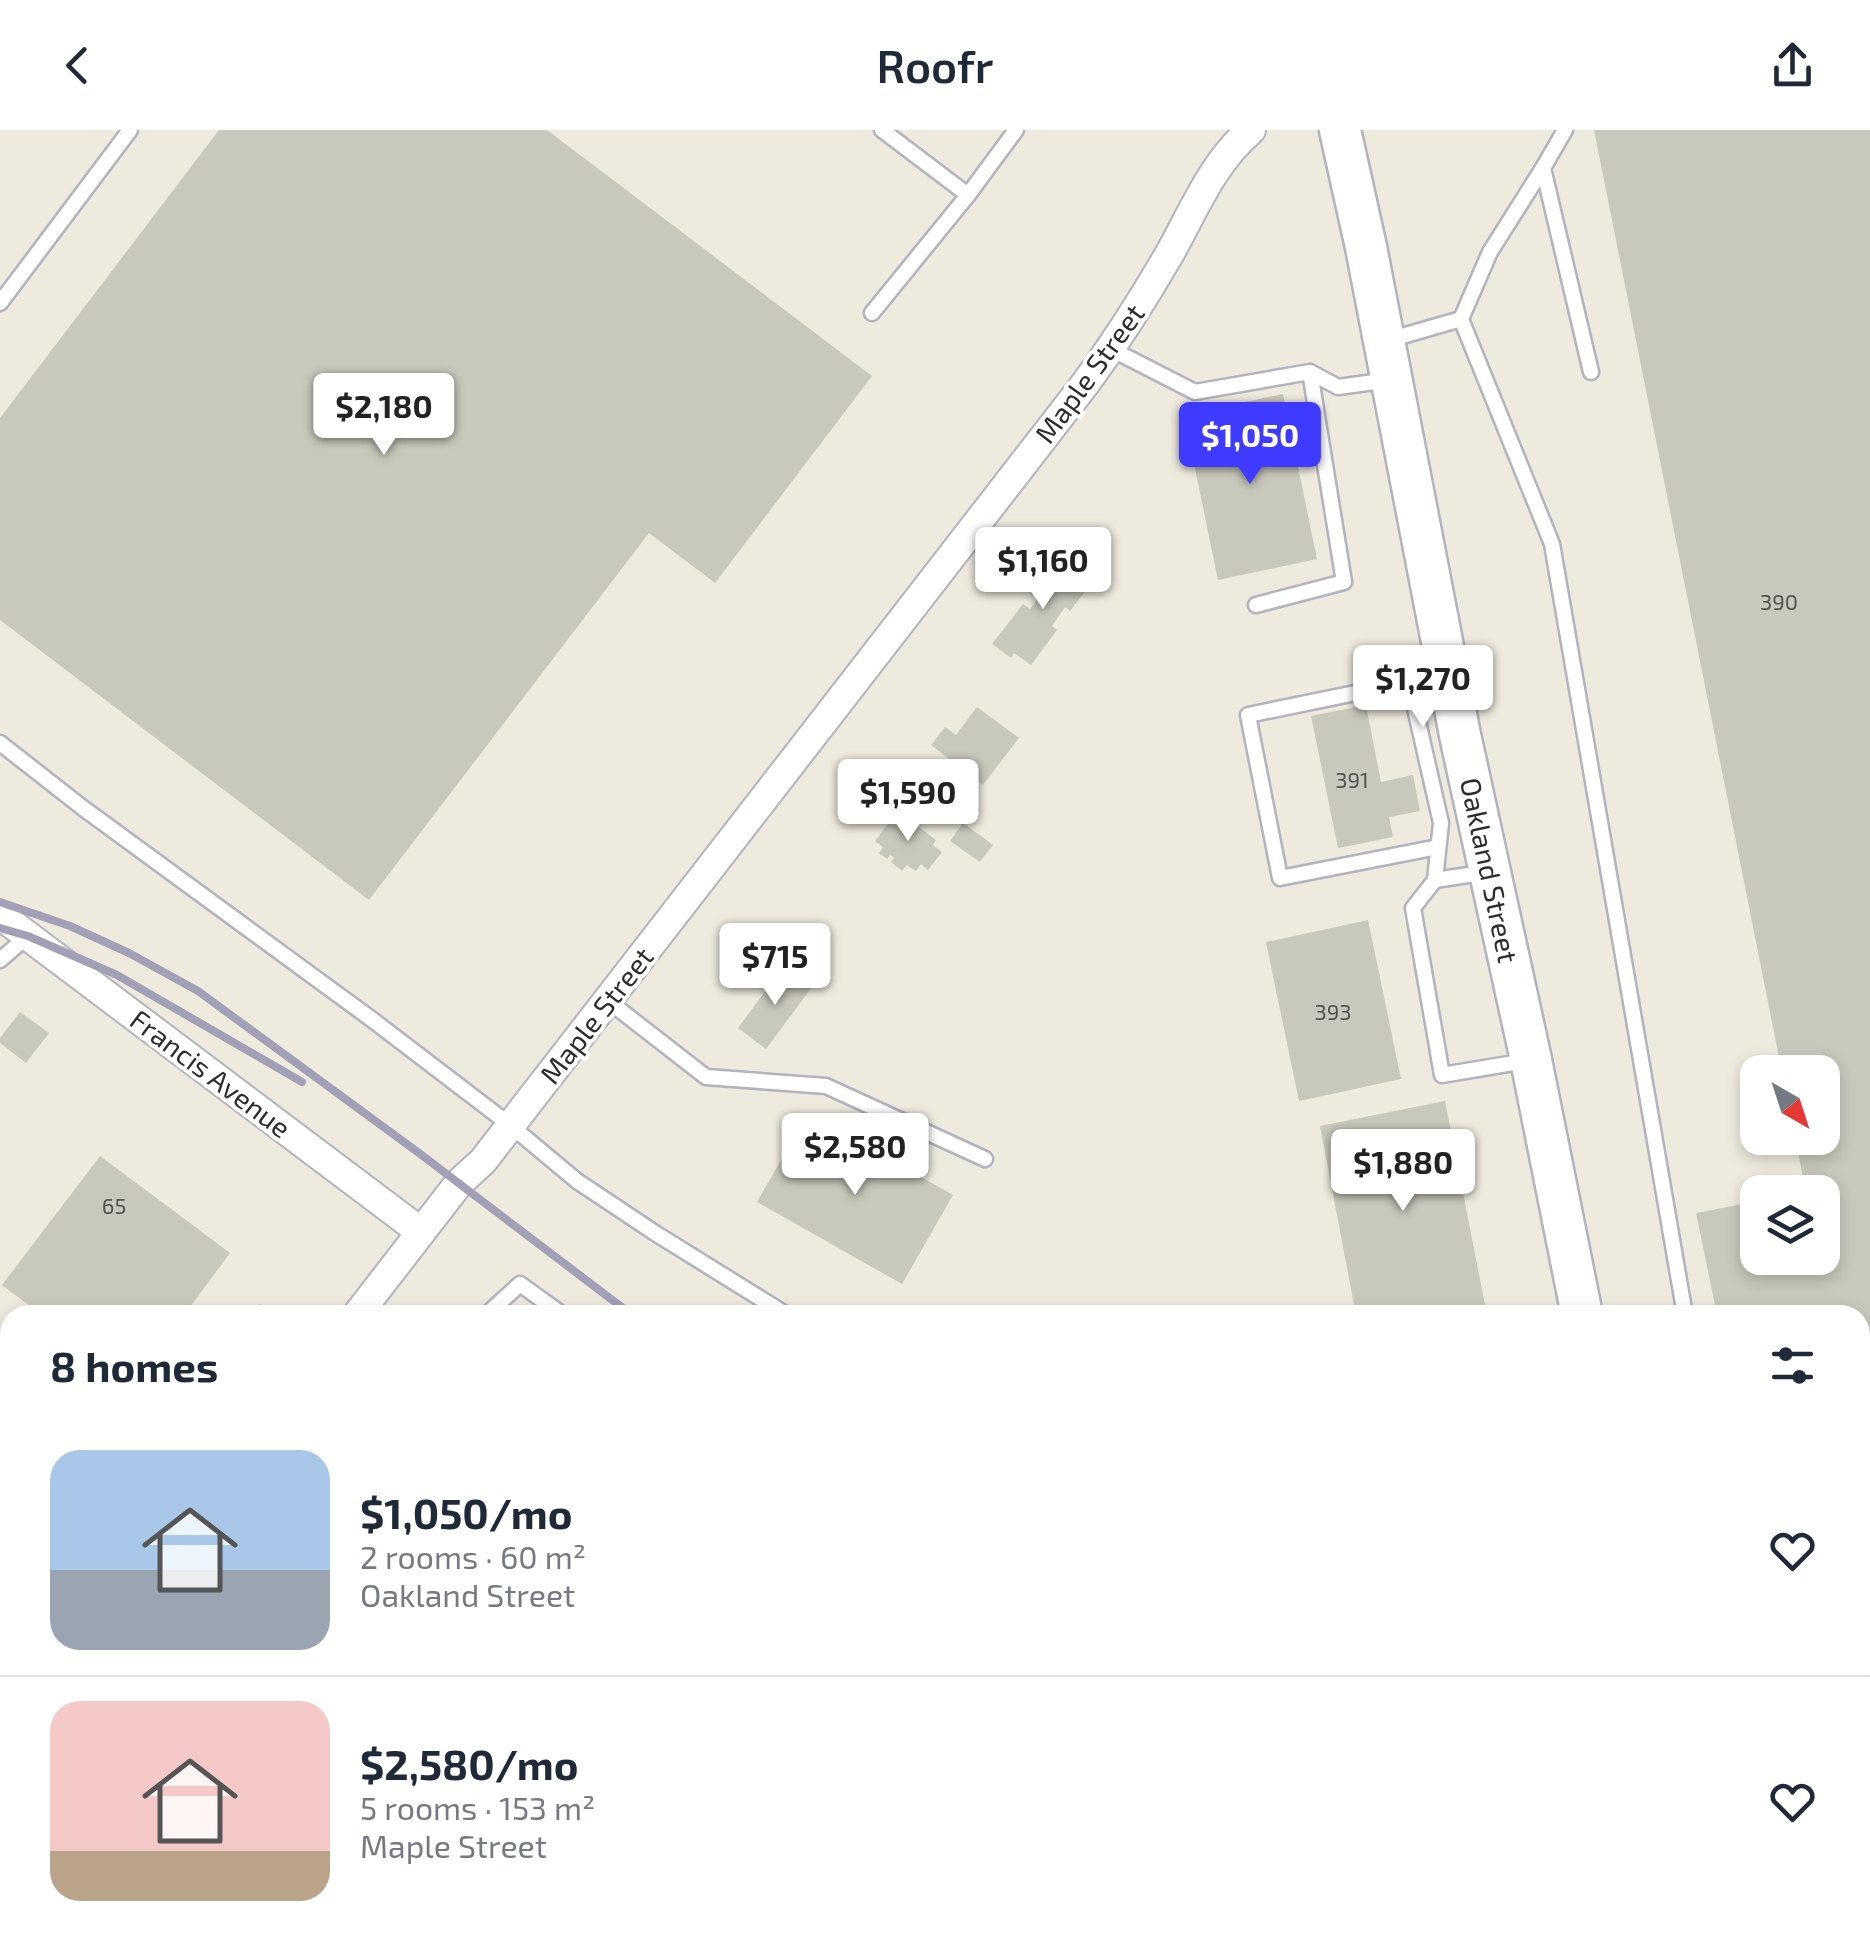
<!DOCTYPE html>
<html lang="en">
<head>
<meta charset="utf-8">
<style>
	:root { --surface:#fff; --page:#f6f6f7; --text:#1f2937; --muted:#747a83; --line:#e0e1e3; --accent:#3f3aff }
	body { margin:0; font-family:"Exo 2",sans-serif; background:var(--page); color:var(--text); height:100vh; display:flex; flex-direction:column; font-size:38px; white-space:nowrap }
	* { box-sizing:border-box; margin:0 }
	p { font-size:32px; color:var(--muted) }
	.icon { flex:none; width:55px; height:55px; fill:none; stroke:currentColor; stroke-width:2; stroke-linecap:round; stroke-linejoin:round }
	.map { position:relative; flex:1; overflow:hidden }
	.sheet { position:absolute; left:0px; top:1175px; width:1870px; height:642px; display:flex; flex-direction:column; background:var(--surface); border-radius:30px 30px 0 0; box-shadow:0 5px 15px #0003 }
	.sheet>* { flex:none }
	.needle { width:65px; rotate:141deg }
	.controls { position:absolute; left:1740px; top:925px; display:grid; gap:20px }
	.controls a { display:grid; place-items:center; width:100px; height:100px; border-radius:20px; background:var(--surface); box-shadow:0 5px 15px #0003; font-size:50px }
	.price { position:absolute; translate:-50% -85px; padding:0 22px; border-radius:10px; background:#fff; color:#222; font-size:32px; line-height:65px; filter:drop-shadow(0 2px 5px #0008) }
	.price::after { content:''; position:absolute; left:50%; top:60px; width:30px; height:22px; margin-left:-15px; background:inherit; clip-path:polygon(0 0,100% 0,50% 100%) }
	.price.selected { background:var(--accent); color:#fff }
	ul { padding:0; list-style:none }
	li { display:flex; align-items:center; gap:30px; height:250px; padding:0 50px }
	li+li { border-top:2px solid var(--line) }
	li span { display:grid; place-items:center; flex:none; width:280px; height:200px; border-radius:30px; color:#555 }
	li>.icon { margin-inline-start:auto }
	span .icon { width:120px; height:120px; fill:#fffc; stroke-width:1 }
	li b { font-size:42px }
	h2 { display:flex; justify-content:space-between; align-items:center; height:120px; padding:0 50px; font-size:42px }
	header { display:flex; justify-content:space-between; align-items:center; height:130px; padding:0 50px; background:var(--surface); font-size:45px; font-weight:600 }
	.map>svg:first-child { display:block }
	.green { fill:#a3e699 }
	.building { fill:#c9c8bc }
	.lines { fill:none; stroke-linecap:round; stroke-linejoin:round }
	.service-casing { stroke:#b2b2c0; stroke-width:19 }
	.minor-casing { stroke:#b2b2c0; stroke-width:32 }
	.secondary-casing { stroke:#b2b2c0; stroke-width:45 }
	.service { stroke:#fff; stroke-width:14 }
	.minor { stroke:#fff; stroke-width:28 }
	.secondary { stroke:#fff; stroke-width:40 }
	.rail { stroke:#a2a0b7; stroke-width:8 }
	.labels { text-anchor:middle; dominant-baseline:central; stroke-width:8; stroke-linejoin:round; paint-order:stroke }
	.number-label { font-size:22px; fill:#535350 }
	.street-label { font-size:28px; fill:#2c2c2c; stroke:#fff }
</style>
</head>
<body>
<header><svg class="icon" aria-label="back" viewBox="0 0 24 24"><path d="M15 5l-7 7 7 7"/></svg>Roofr<svg class="icon" aria-label="share" viewBox="0 0 24 24"><path d="M12 15V3M7 8l5-5 5 5M5 13v7h14v-7"/></svg></header>
<div class="map">
<svg width="1870" height="1816" viewBox="0 0 1870 1816">
	<rect width="100%" height="100%" fill="#eeeade"/>
	<path class="green" d="M10 1701V1808H231L239 1816H0V1713Z"/>
	<g class="building">
		<path d="M219 0H547L872 246 715 453 649 403 369 770 0 490V288Z"/>
		<path d="M1594 0H1870V1380L1860 1382V1185H1717L1696 1083 1758 1071V1128H1822V1062H1806L1795 1008H1822V942H1782Z"/>
		<path d="M1283 264 1317 429 1218 450 1184 285Z"/>
		<path d="M1060 426 1093 451 1070 481 1065 477 1052 496 1057 500 1031 535 1014 523 1011 528 992 514 1023 474 1030 479 1043 462 1037 457Z"/>
		<path d="M1366 575 1381 652 1413 645 1420 681 1389 687 1393 707 1338 718 1311 586Z"/>
		<path d="M977 577 1019 608 983 655 931 615 945 597 956 605Z"/>
		<path d="M898 681 936 710 933 715 942 722 928 740 921 734 916 741 907 735 902 741 891 732 894 728 890 725 887 729 879 723 883 717 875 711Z"/>
		<path d="M963 693 993 715 980 732 950 711Z"/>
		<path d="M1368 790 1401 949 1299 971 1266 812Z"/>
		<path d="M784 836 812 857 766 919 738 898Z"/>
		<path d="M20 882 49 903 26 933 0 913V908Z"/>
		<path d="M1445 971 1487 1185H1356L1320 996Z"/>
		<path d="M808 983 953 1065 902 1154 757 1072Z"/>
		<path d="M100 1026 230 1123 184 1185H42L2 1155Z"/>
		<path d="M493 1808H1333L1327 1816H486Z"/>
	</g>
	<g class="lines">
		<g class="service-casing">
			<g id="service">
				<path d="M882 0 968 65 1016 0"/>
				<path d="M1565 0 1543 38 1490 122 1461 189 1552 414 1685 1185"/>
				<path d="M1543 38 1591 242"/>
				<path d="M0 173 130 0"/>
				<path d="M872 183 968 65"/>
				<path d="M1385 211 1461 189"/>
				<path d="M1111 219 1195 262 1310 242 1338 257 1389 250"/>
				<path d="M1256 475 1344 452 1310 242"/>
				<path d="M0 613 83 678 374 891 510 995 577 1051 655 1103 787 1185"/>
				<path d="M1438 717 1280 748 1248 585 1409 552 1441 693 1435 750 1413 778 1442 945 1526 931"/>
				<path d="M1435 750 1488 742"/>
				<path d="M0 830 28 806"/>
				<path d="M607 870 706 947 826 956 985 1029"/>
				<path d="M259 1185 260 1184"/>
				<path d="M486 1185 520 1154 563 1185"/>
				<path d="M0 1238 3 1233 10 1238"/>
				<path d="M0 1345 10 1352"/>
				<path d="M0 1492 5 1486 10 1490"/>
				<path d="M1860 1544 1870 1540"/>
				<path d="M287 1808 308 1816"/>
				<path d="M1559 1808 1561 1816"/>
				<path d="M1379 1816 1386 1808"/>
			</g>
		</g>
		<g class="minor-casing">
			<g id="minor">
				<path d="M0 785 421 1102"/>
				<path d="M357 1185 459 1053 483 1031 1085 254C1116 212 1144 168 1170 123 1194 80 1213 32 1251 0"/>
				<path d="M0 1645 10 1633"/>
			</g>
		</g>
		<g class="secondary-casing">
			<g id="secondary">
				<path d="M1340 0 1366 117 1460 605 1531 930 1582 1185"/>
				<path d="M1712 1808 1714 1816"/>
			</g>
		</g>
		<use href="#service" class="service"/>
		<use href="#minor" class="minor"/>
		<use href="#secondary" class="secondary"/>
		<g class="rail">
			<path d="M0 772 70 796 129 823 198 861 419 1023 632 1185"/>
			<path d="M0 798 28 806 117 845 302 952"/>
			<path d="M1860 1490 1870 1484"/>
		</g>
	</g>
	<g class="labels">
		<g class="number-label">
			<text x="1779" y="471">390</text>
			<text x="1352" y="649">391</text>
			<text x="1333" y="881">393</text>
			<text x="114" y="1075">65</text>
		</g>
		<g class="street-label">
			<text transform="translate(1089 243) rotate(-54)">Maple Street</text>
			<text transform="translate(1490 740) rotate(78)">Oakland Street</text>
			<text transform="translate(596 885) rotate(-52)">Maple Street</text>
			<text transform="translate(211 943) rotate(37)">Francis Avenue</text>
		</g>
	</g>
</svg>
<div class="controls">
<a><svg class="needle" viewBox="-14 -14 28 28"><path d="M0-13l5 13h-10z" fill="#e53935"/><path d="M0 13l5-13h-10z" fill="#747a83"/></svg></a>
<a><svg class="icon" aria-label="layers" viewBox="0 0 24 24"><path d="M12 4l9 5-9 5-9-5zM3 14l9 5 9-5"/></svg></a>
</div>
<b class="price" style="left:384px;top:328px">$2,180</b>
<b class="price selected" style="left:1250px;top:357px">$1,050</b>
<b class="price" style="left:1043px;top:482px">$1,160</b>
<b class="price" style="left:1423px;top:600px">$1,270</b>
<b class="price" style="left:908px;top:714px">$1,590</b>
<b class="price" style="left:775px;top:878px">$715</b>
<b class="price" style="left:855px;top:1068px">$2,580</b>
<b class="price" style="left:1403px;top:1084px">$1,880</b>
<section class="sheet">
<h2>8 homes<svg class="icon" aria-label="filters" viewBox="0 0 24 24"><path d="M4 7h16M4 17h16"/><circle cx="9" cy="7" r="2"/><circle cx="15" cy="17" r="2"/></svg></h2>
<ul>
<li><span style="background:linear-gradient(#a9c7e8 60%,#9aa5b1 0)"><svg class="icon" aria-label="home" viewBox="0 0 24 24"><path d="M3 11l9-7 9 7M6 9v11h12V9"/></svg></span><div><b>$1,050/mo</b><p>2 rooms · 60 m²</p><p>Oakland Street</p></div><svg class="icon" aria-label="heart" viewBox="0 0 24 24"><path d="M12 20l-8-8c-3-5 5-10 8-4 3-6 11-1 8 4z"/></svg></li>
<li><span style="background:linear-gradient(#f6c9c9 75%,#b9a48a 0)"><svg class="icon" aria-label="home" viewBox="0 0 24 24"><path d="M3 11l9-7 9 7M6 9v11h12V9"/></svg></span><div><b>$2,580/mo</b><p>5 rooms · 153 m²</p><p>Maple Street</p></div><svg class="icon" aria-label="heart" viewBox="0 0 24 24"><path d="M12 20l-8-8c-3-5 5-10 8-4 3-6 11-1 8 4z"/></svg></li>
</ul>
</section>
</div>
</body>
</html>
